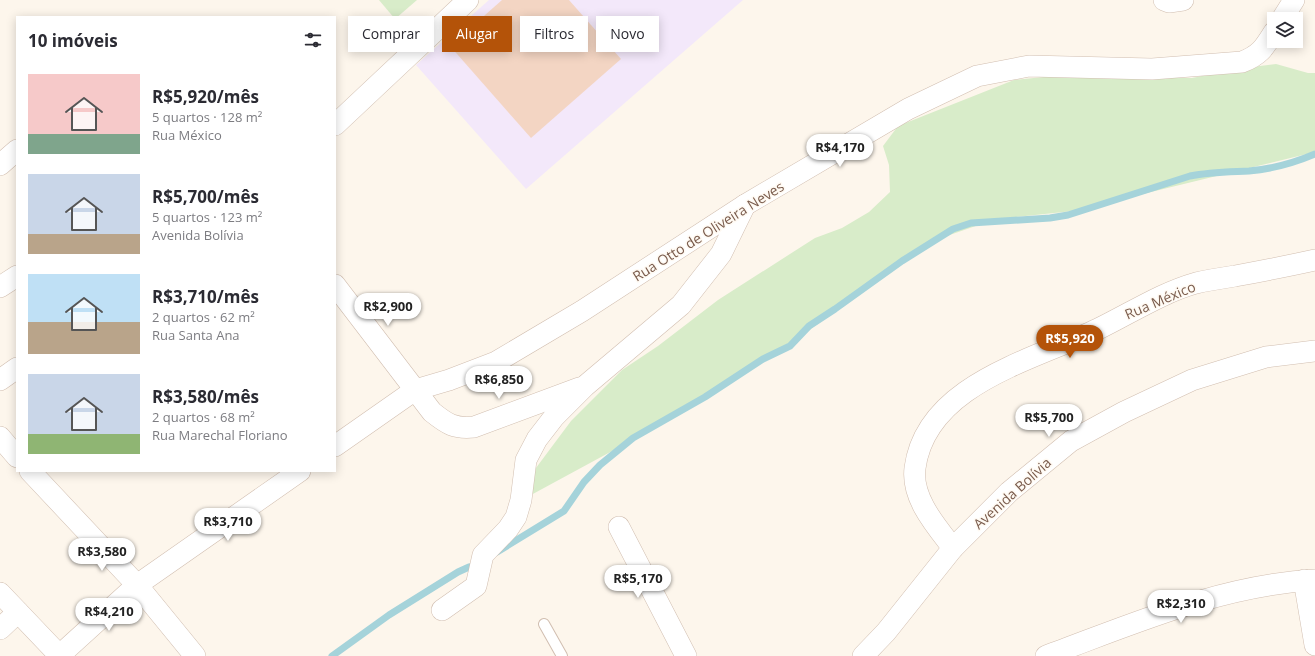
<!DOCTYPE html>
<html lang="pt">
<head>
<meta charset="utf-8">
<style>
	:root { --surface:#fff; --page:#f2f2f3; --text:#2b2b33; --muted:#7c7c81; --accent:#b45309 }
	body { margin:0; font-family:"Open Sans",sans-serif; background:var(--page); color:var(--text); height:100vh; display:flex; flex-direction:column; font-size:15px; white-space:nowrap }
	* { box-sizing:border-box; margin:0 }
	p { font-size:13px; color:var(--muted) }
	.icon { flex:none; width:22px; height:22px; fill:none; stroke:currentColor; stroke-width:2; stroke-linecap:round; stroke-linejoin:round }
	.map { position:relative; flex:1; overflow:hidden }
	.details { position:absolute; left:16px; top:16px; width:320px; height:456px; display:flex; flex-direction:column; background:var(--surface); border-radius:0px; box-shadow:0 2px 10px #0003 }
	.details>* { flex:none }
	.guide { position:absolute; left:348px; top:16px; width:380px; height:36px; display:flex; gap:8px }
	.fabs { position:absolute; left:1267px; top:12px; display:grid; gap:8px }
	.fabs a { display:grid; place-items:center; width:36px; height:36px; border-radius:0px; background:var(--surface); box-shadow:0 2px 10px #0003; font-size:20px }
	.price { position:absolute; translate:-50% -34px; padding:0 9px; border-radius:14px; background:#fff; color:#222; font-size:13px; line-height:26px; filter:drop-shadow(0 1px 2px #0008) }
	.price::after { content:''; position:absolute; left:50%; top:24px; width:12px; height:9px; margin-left:-6px; background:inherit; clip-path:polygon(0 0,100% 0,50% 100%) }
	.price.active { background:var(--accent); color:#fff }
	ul { padding:0; list-style:none }
	li { display:flex; align-items:center; gap:12px; height:100px; padding:0 12px }
	li span { display:grid; place-items:center; flex:none; width:112px; height:80px; border-radius:0px; color:#555 }
	li>.icon { margin-inline-start:auto }
	span .icon { width:48px; height:48px; fill:#fffc; stroke-width:1 }
	li b { font-size:17px }
	h2 { display:flex; justify-content:space-between; align-items:center; height:48px; padding:0 12px; font-size:17px }
	.pill { padding:0 14px; border-radius:0px; background:var(--surface); box-shadow:0 2px 10px #0003; font-size:14px; line-height:36px }
	.pill.active { background:var(--accent); color:#fff }
	.map>svg:first-child { display:block }
	.education { fill:#f3e8fa }
	.green { fill:#d8ecc9 }
	.lines { fill:none; stroke-linecap:round; stroke-linejoin:round }
	.stream { stroke:#a5d3da; stroke-width:7 }
	.building { fill:#f3d5c3 }
	.service-casing { stroke:#d1beb0; stroke-width:12 }
	.minor-casing { stroke:#d1beb0; stroke-width:22 }
	.service { stroke:#fff; stroke-width:10 }
	.minor { stroke:#fff; stroke-width:21 }
	.labels { text-anchor:middle; dominant-baseline:central; stroke-width:3; stroke-linejoin:round; paint-order:stroke }
	.street-label { font-size:14px; fill:#7a5c4d; stroke:#fffaf3 }
</style>
</head>
<body>
<div class="map">
<svg width="1315" height="656" viewBox="0 0 1315 656">
	<rect width="100%" height="100%" fill="#fdf6ec"/>
	<path class="education" d="M489 0H743L526 189 416 65Z"/>
	<g class="green">
		<path d="M379 0H417L395 19Z"/>
		<path d="M1276 64 1308 73H1315V152L1073 211 996 219 938 239 788 345 614 450 531 495 527 480 571 421 622 370 658 346 718 300 815 238 842 228 869 212 890 192 889 165 883 146 898 126 1014 80 1054 76 1192 78 1236 69Z"/>
	</g>
	<g class="lines">
		<g class="stream">
			<path d="M497 552 564 511 584 482 600 465 633 438 705 397 763 359 790 346 809 326 835 309 902 261 953 229 971 223 1050 218 1068 215 1190 176C1210 172 1229 172 1249 171 1272 169 1294 163 1315 154"/>
			<path d="M332 656 389 615 458 572 469 567"/>
		</g>
	</g>
	<path class="building" d="M502 0H569L621 59 531 138 450 46Z"/>
	<g class="lines">
		<g class="service-casing">
			<path id="service" d="M544 624 562 656"/>
		</g>
		<g class="minor-casing">
			<g id="minor">
				<path d="M1164 0 1169 2 1183 0"/>
				<path d="M1282 19 1294 0"/>
				<path d="M335 125 468 0"/>
				<path d="M0 165 17 150"/>
				<path d="M335 285 432 412C447 424 454 429 474 427L579 388"/>
				<path d="M0 287 17 276"/>
				<path d="M0 380 17 368"/>
				<path d="M0 437 17 457"/>
				<path d="M335 446 415 390 449 380 496 362 582 311 745 205 908 109 977 76 1029 66 1152 69 1242 62C1260 55 1264 48 1274 32"/>
				<path d="M30 471 137 585 195 656"/>
				<path d="M619 527 686 656"/>
				<path d="M953 548C936 526 911 498 915 468 926 384 1034 360 1098 329 1131 313 1161 293 1196 283 1209 280 1222 278 1235 276 1262 271 1288 266 1315 260"/>
				<path d="M1304 580 1315 645"/>
				<path d="M0 593 60 656"/>
				<path d="M442 610 476 586 483 555 508 529 516 517 521 500 526 460 537 439 554 417 585 386 681 305 721 254 745 205"/>
				<path d="M0 629 18 612"/>
				<path d="M60 655 137 585 300 471"/>
				<path d="M863 656 886 632 953 548 1009 492 1071 441 1124 412 1192 380 1266 357 1315 351"/>
				<path d="M1046 656C1133 624 1221 585 1315 580"/>
			</g>
		</g>
		<use href="#service" class="service"/>
		<use href="#minor" class="minor"/>
	</g>
	<g class="labels">
		<g class="street-label">
			<text transform="translate(708 231) rotate(-32)">Rua Otto de Oliveira Neves</text>
			<text transform="translate(1160 300) rotate(-23)">Rua México</text>
			<text transform="translate(1012 493) rotate(-42)">Avenida Bolívia</text>
		</g>
	</g>
</svg>
<div class="fabs">
<a><svg class="icon" aria-label="layers" viewBox="0 0 24 24"><path d="M12 4l9 5-9 5-9-5zM3 14l9 5 9-5"/></svg></a>
</div>
<b class="price" style="left:840px;top:168px">R$4,170</b>
<b class="price" style="left:388px;top:327px">R$2,900</b>
<b class="price active" style="left:1070px;top:359px">R$5,920</b>
<b class="price" style="left:499px;top:400px">R$6,850</b>
<b class="price" style="left:1049px;top:438px">R$5,700</b>
<b class="price" style="left:228px;top:542px">R$3,710</b>
<b class="price" style="left:102px;top:572px">R$3,580</b>
<b class="price" style="left:638px;top:599px">R$5,170</b>
<b class="price" style="left:1181px;top:624px">R$2,310</b>
<b class="price" style="left:109px;top:632px">R$4,210</b>
<div class="guide">
<a class="pill">Comprar</a>
<a class="pill active">Alugar</a>
<a class="pill">Filtros</a>
<a class="pill">Novo</a>
</div>
<section class="details">
<h2>10 imóveis<svg class="icon" aria-label="filters" viewBox="0 0 24 24"><path d="M4 7h16M4 17h16"/><circle cx="9" cy="7" r="2"/><circle cx="15" cy="17" r="2"/></svg></h2>
<ul>
<li><span style="background:linear-gradient(#f6c9c9 75%,#7fa58c 0)"><svg class="icon" aria-label="home" viewBox="0 0 24 24"><path d="M3 11l9-7 9 7M6 9v11h12V9"/></svg></span><div><b>R$5,920/mês</b><p>5 quartos · 128 m²</p><p>Rua México</p></div></li>
<li><span style="background:linear-gradient(#c9d6e8 75%,#b9a48a 0)"><svg class="icon" aria-label="home" viewBox="0 0 24 24"><path d="M3 11l9-7 9 7M6 9v11h12V9"/></svg></span><div><b>R$5,700/mês</b><p>5 quartos · 123 m²</p><p>Avenida Bolívia</p></div></li>
<li><span style="background:linear-gradient(#bfe0f5 60%,#b9a48a 0)"><svg class="icon" aria-label="home" viewBox="0 0 24 24"><path d="M3 11l9-7 9 7M6 9v11h12V9"/></svg></span><div><b>R$3,710/mês</b><p>2 quartos · 62 m²</p><p>Rua Santa Ana</p></div></li>
<li><span style="background:linear-gradient(#c9d6e8 75%,#8fb573 0)"><svg class="icon" aria-label="home" viewBox="0 0 24 24"><path d="M3 11l9-7 9 7M6 9v11h12V9"/></svg></span><div><b>R$3,580/mês</b><p>2 quartos · 68 m²</p><p>Rua Marechal Floriano</p></div></li>
</ul>
</section>
</div>
</body>
</html>
